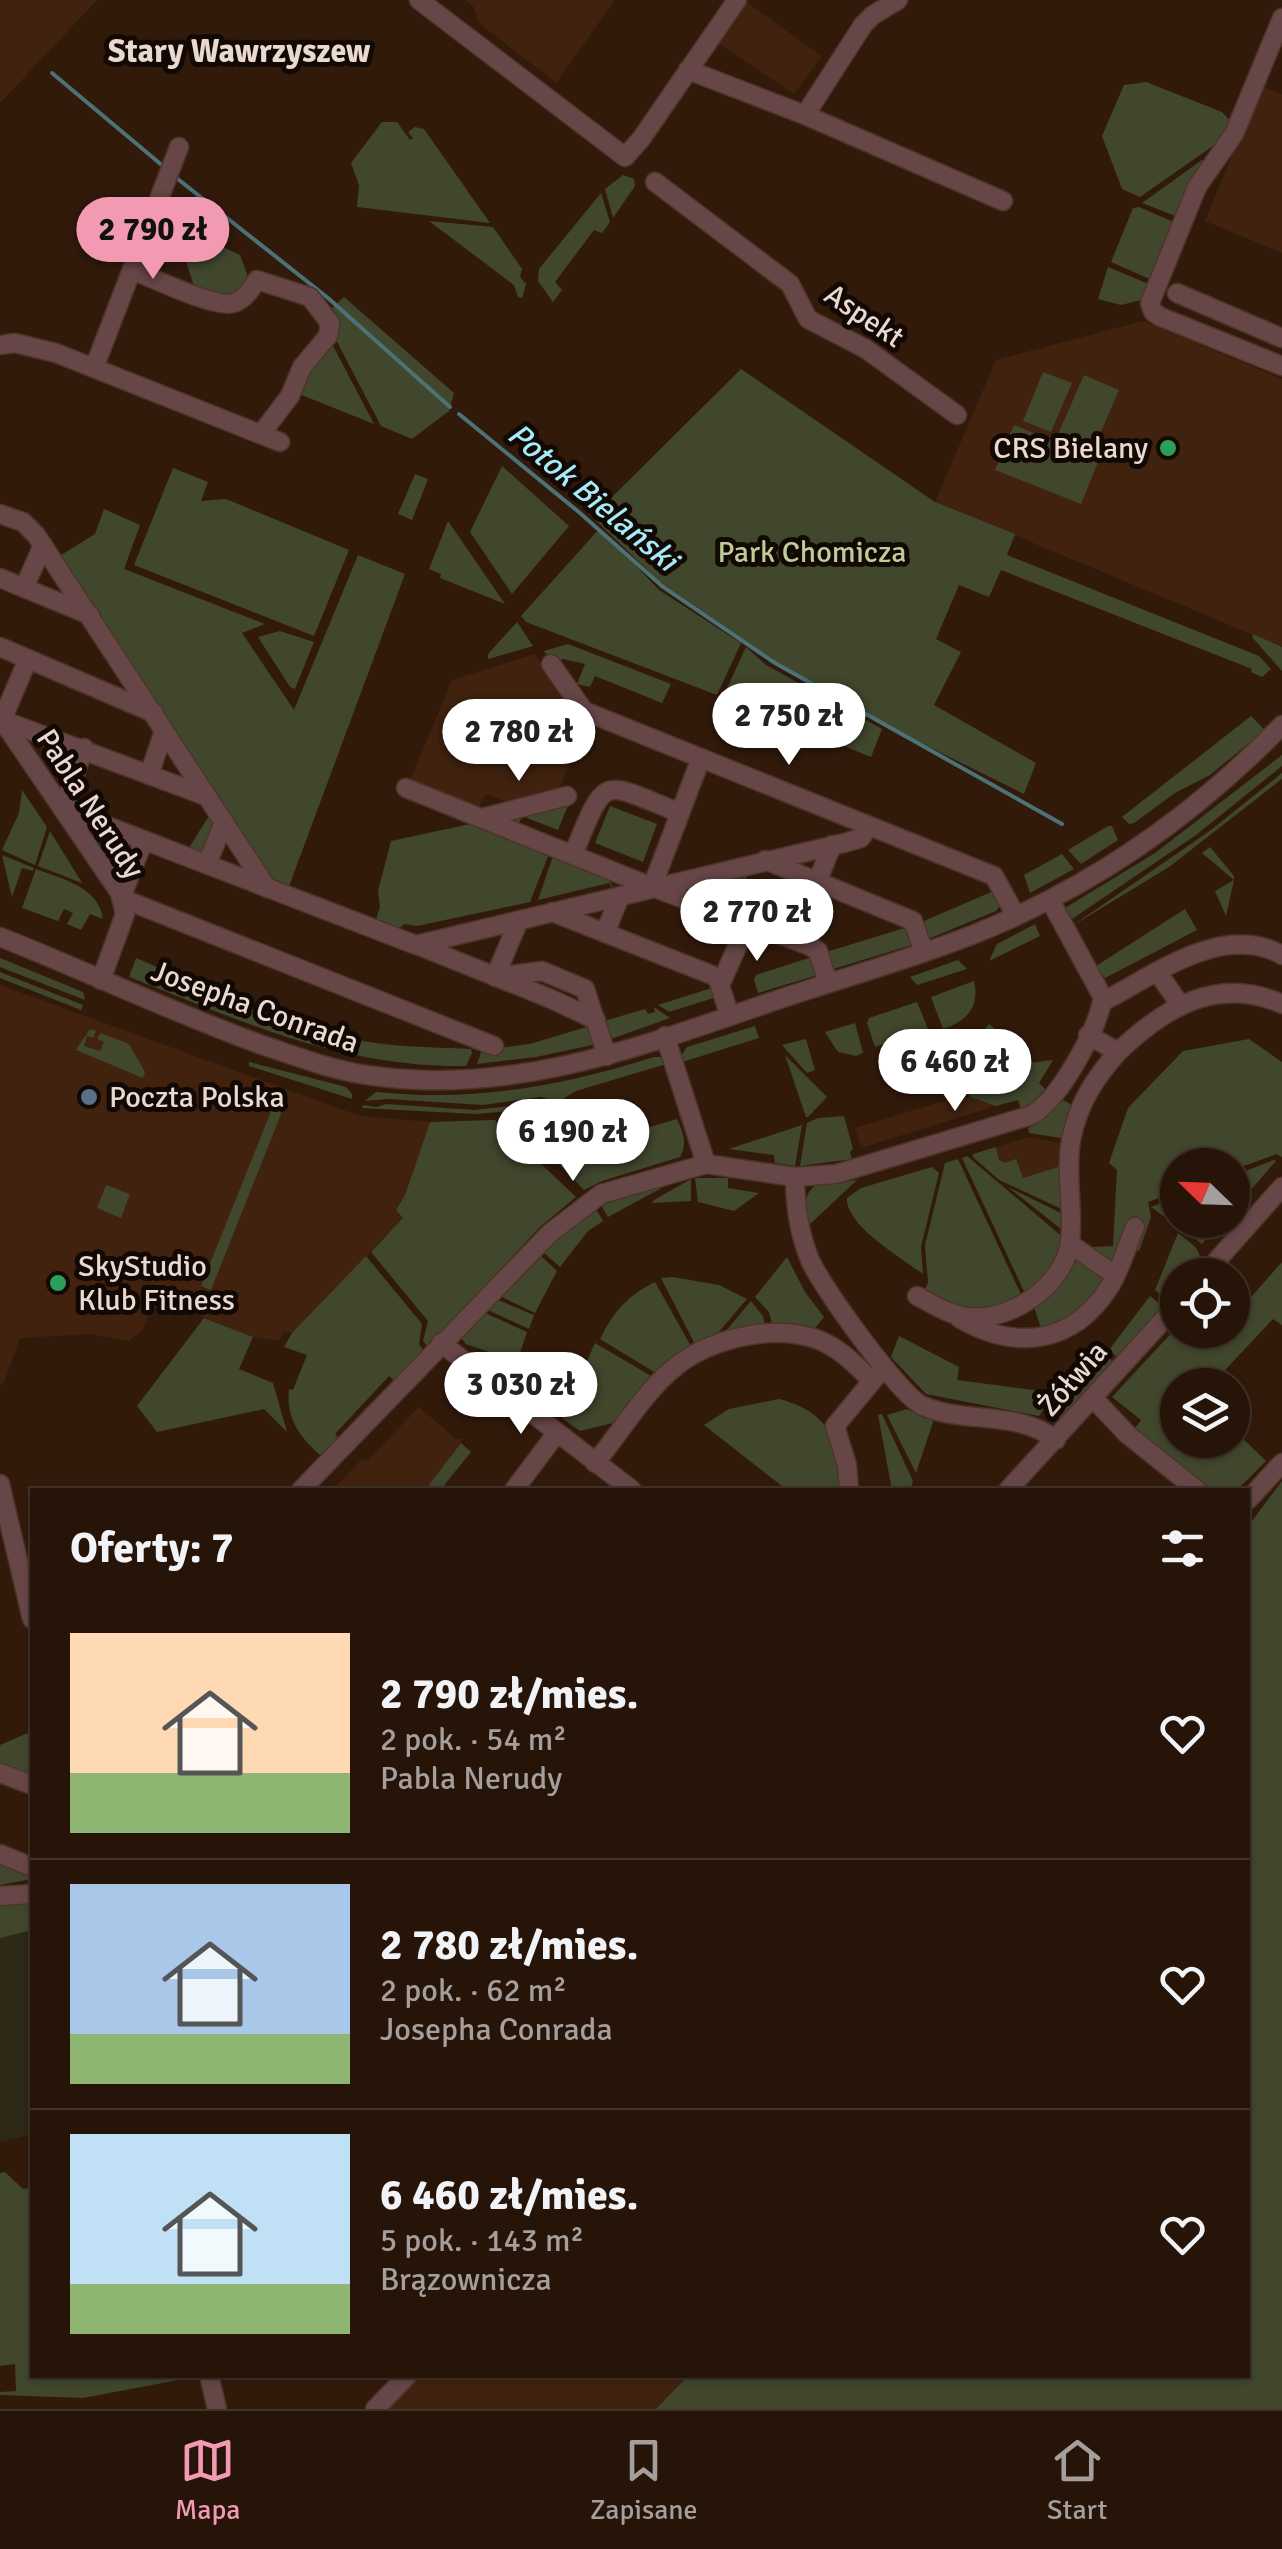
<!DOCTYPE html>
<html lang="pl">
<head>
<meta charset="utf-8">
<style>
	:root { --surface:#261408; --page:#322116; --text:#f1f3f6; --muted:#a49e9c; --line:#423329; --accent:#f19ab2 }
	body { margin:0; font-family:Signika,sans-serif; background:var(--page); color:var(--text); height:100vh; display:flex; flex-direction:column; font-size:38px; white-space:nowrap }
	* { box-sizing:border-box; margin:0 }
	p { font-size:32px; color:var(--muted) }
	.icon { flex:none; width:55px; height:55px; fill:none; stroke:currentColor; stroke-width:2; stroke-linecap:round; stroke-linejoin:round }
	.map { position:relative; flex:1; overflow:hidden }
	.drawer { position:absolute; left:30px; top:1488px; width:1220px; height:890px; display:flex; flex-direction:column; background:var(--surface); border-radius:0px; box-shadow:0 2px 8px #0004,0 0 0 2px var(--line) }
	.drawer>* { flex:none }
	.needle { width:65px; rotate:293deg }
	.tools { position:absolute; left:1160px; top:1148px; display:grid; gap:20px }
	.tools a { display:grid; place-items:center; width:90px; height:90px; border-radius:50%; background:var(--surface); box-shadow:0 2px 8px #0004,0 0 0 2px var(--line); font-size:50px }
	.price { position:absolute; translate:-50% -85px; padding:0 22px; border-radius:35px; background:#fff; color:#222; font-size:32px; line-height:65px; filter:drop-shadow(0 2px 5px #0008) }
	.price::after { content:''; position:absolute; left:50%; top:60px; width:30px; height:22px; margin-left:-15px; background:inherit; clip-path:polygon(0 0,100% 0,50% 100%) }
	.price.active { background:var(--accent); color:#111 }
	ul { padding:0; list-style:none }
	li { display:flex; align-items:center; gap:30px; height:250px; padding:0 40px }
	li+li { border-top:2px solid var(--line) }
	li span { display:grid; place-items:center; flex:none; width:280px; height:200px; border-radius:0px; color:#555 }
	li>.icon { margin-inline-start:auto }
	span .icon { width:120px; height:120px; fill:#fffc; stroke-width:1 }
	li b { font-size:42px }
	h2 { display:flex; justify-content:space-between; align-items:center; height:120px; padding:0 40px; font-size:42px }
	.tab-bar { display:flex; justify-content:space-around; align-items:center; height:140px; border-top:2px solid var(--line); background:var(--surface); font-size:28px; color:var(--muted) }
	.tab-bar a { display:grid; justify-items:center; gap:5px }
	.tab-bar .active { color:var(--accent) }
	.map>svg:first-child { display:block }
	.built { fill:#40220f }
	.industrial { fill:#2e2817 }
	.green { fill:#40472d }
	.lines { fill:none; stroke-linecap:round; stroke-linejoin:round }
	.stream { stroke:#4c7177; stroke-width:4 }
	.minor-casing { stroke:#4c3527; stroke-width:21 }
	.minor { stroke:#674648; stroke-width:18 }
	.leisure-dot { fill:#2e9e5b; stroke:#120804; stroke-width:4 }
	.service-dot { fill:#5c6f8a; stroke:#120804; stroke-width:4 }
	.labels { text-anchor:middle; dominant-baseline:central; stroke-width:10; stroke-linejoin:round; paint-order:stroke }
	.street-label { font-size:30px; fill:#ead9d0; stroke:#120804 }
	.poi-label { font-size:30px; fill:#ead9d0; stroke:#120804; text-anchor:start }
	.park-label { font-size:30px; fill:#becd98; stroke:#120804 }
	.neighbourhood-label { font-size:32px; font-weight:bold; fill:#ead9d0; stroke:#120804 }
	.water-label { font-size:32px; font-style:italic; fill:#a5ecf9; stroke:#120804 }
</style>
</head>
<body>
<div class="map">
<svg width="1282" height="2409" viewBox="0 0 1282 2409">
	<rect width="100%" height="100%" fill="#321a0b"/>
	<g class="built">
		<path d="M0 0H97L0 103Z"/>
		<path d="M465 0H615L556 83 479 23 473 6Z"/>
		<path d="M745 1 822 56 794 94 717 42Z"/>
		<path d="M1261 86 1282 94V253L1205 221Z"/>
		<path d="M1143 321 1282 379V647L935 502 996 360Z"/>
		<path d="M535 654 583 725 559 790 506 802 486 794 478 808 410 781 452 680Z"/>
		<path d="M0 985 360 1116 430 1122 405 1195 396 1209 403 1218 292 1333 284 1331 279 1341 253 1337 166 1302 150 1311 143 1329 129 1341 90 1334 20 1338 3 1385 0 1384Z"/>
		<path d="M957 1097H970L996 1106 861 1148 855 1128Z"/>
		<path d="M1029 1137 1066 1144 1061 1166 1023 1178 999 1160 996 1147Z"/>
		<path d="M419 1407 456 1439H461V1443L428 1486 429 1490H332L362 1459 366 1462Z"/>
		<path d="M420 2375H1248L1282 2409H388Z"/>
	</g>
	<path class="industrial" d="M32 1903V2134L0 2142V1905Z"/>
	<g class="green">
		<path d="M1146 82 1222 112 1233 124 1230 134 1140 197 1122 189 1102 136 1124 85Z"/>
		<path d="M382 122H397L410 140 413 138 408 132 415 127 424 129 490 223 357 207 359 185 351 163Z"/>
		<path d="M1202 160H1209L1178 217 1142 203Z"/>
		<path d="M623 175 634 179 635 186 613 218 605 189Z"/>
		<path d="M601 193 610 222 602 233 594 230 555 282 562 290 553 302 538 281 539 269Z"/>
		<path d="M1139 207 1176 223 1152 280 1111 262 1133 208Z"/>
		<path d="M429 221 493 227 522 269 520 277 526 284 522 298 518 297 514 285Z"/>
		<path d="M180 243 216 244 240 255 248 277 234 294 218 296 194 286Z"/>
		<path d="M1108 267 1151 285 1145 299 1121 305 1098 299Z"/>
		<path d="M344 297 454 393 449 411 412 439 381 426 334 336 329 311Z"/>
		<path d="M331 342 374 424 299 394 310 365Z"/>
		<path d="M741 369 935 502 1015 534 1007 555 1259 656 1271 669 1262 677 1251 672 1252 669 1001 570 989 597 959 585 936 639 961 652 934 705 1036 763 1024 794 889 727 787 669 659 581 592 517Z"/>
		<path d="M1043 372 1072 383 1051 432 1023 421Z"/>
		<path d="M1084 375 1119 390 1093 450 1058 434Z"/>
		<path d="M1014 425 1099 460 1081 504 995 470Z"/>
		<path d="M502 466 569 526 512 594 470 532Z"/>
		<path d="M173 468 208 482 201 501 226 499 349 550 314 636 134 565Z"/>
		<path d="M415 474 428 479 412 520 398 514Z"/>
		<path d="M104 509 140 525 124 569 265 624 242 633 294 710 358 555 405 574 288 889 272 883 58 557 95 534Z"/>
		<path d="M448 521 505 604 440 578 441 574 429 569Z"/>
		<path d="M600 528 659 590 741 643 717 695 526 622 521 616Z"/>
		<path d="M517 622 533 646 488 659V654Z"/>
		<path d="M280 631 314 642 295 689 290 687 258 637Z"/>
		<path d="M1253 634 1282 647V671L1252 637Z"/>
		<path d="M568 644 671 684 662 703 595 676 590 687 577 684 585 664 563 659 553 663 544 651Z"/>
		<path d="M746 647 766 665 882 729 871 757 723 697Z"/>
		<path d="M1251 716 1265 730 1210 775 1175 793 1134 823 1129 824 1122 817Z"/>
		<path d="M1282 755V766L1196 835 1069 921 1065 908 1155 853Z"/>
		<path d="M1282 773V779L1169 867 1072 926 1211 830Z"/>
		<path d="M22 790 47 827 35 865 2 850 19 813Z"/>
		<path d="M569 803 558 830 522 816 517 827 497 816Z"/>
		<path d="M610 806 657 824 643 862 595 843Z"/>
		<path d="M212 811 217 820 204 855 187 851Z"/>
		<path d="M484 821 551 849 530 902 417 926 404 924 400 928 376 919 380 907 378 891 391 841Z"/>
		<path d="M1108 826H1112L1118 840 1081 864 1068 850Z"/>
		<path d="M50 831 82 883 38 866Z"/>
		<path d="M1210 847 1234 876V880L1226 916 1215 891 1234 880 1202 853Z"/>
		<path d="M555 850 607 876 616 893 609 883 538 900Z"/>
		<path d="M1062 854 1074 869 1030 893 1024 875Z"/>
		<path d="M2 855 34 868 33 871 22 868 12 897Z"/>
		<path d="M749 868 736 911 681 891Z"/>
		<path d="M36 869C62 879 99 887 103 919L90 914 81 930 67 924 73 913 64 909 58 921 22 908Z"/>
		<path d="M996 890 1002 903 996 911 928 939 917 924Z"/>
		<path d="M1185 909 1197 930 1105 978 1096 966Z"/>
		<path d="M1035 924 1040 936 989 961 997 944Z"/>
		<path d="M911 926 915 944 833 969 823 953Z"/>
		<path d="M815 956 821 974 758 993 754 980 756 975Z"/>
		<path d="M0 958 83 992 85 1000 0 967Z"/>
		<path d="M136 958C205 987 275 1021 347 1038 387 1047 430 1047 471 1049L472 1053 466 1066C339 1067 244 1022 129 977Z"/>
		<path d="M958 960 967 969 917 985 910 977Z"/>
		<path d="M0 972 83 1005 81 1010 0 978Z"/>
		<path d="M974 981C980 1007 967 1021 943 1029L931 997Z"/>
		<path d="M718 986 720 996 669 1012 658 1005Z"/>
		<path d="M917 1002 928 1029 875 1047 867 1023 869 1018Z"/>
		<path d="M654 1007 670 1018 608 1040 601 1022 645 1009 648 1014 655 1012Z"/>
		<path d="M855 1023 863 1053 856 1056 838 1052 825 1032Z"/>
		<path d="M989 1024 994 1028C998 1047 991 1058 974 1067L964 1055Z"/>
		<path d="M593 1025 597 1044 536 1057 477 1064 482 1050 530 1044Z"/>
		<path d="M755 1026 759 1038 682 1062 681 1056 687 1047Z"/>
		<path d="M90 1029 96 1031 93 1038 87 1036 84 1046 100 1051 104 1042 97 1039 100 1033 129 1044 145 1072 143 1078 76 1050Z"/>
		<path d="M806 1039 815 1070 807 1073 782 1045Z"/>
		<path d="M1249 1039 1282 1062V1157L1277 1154 1233 1170 1232 1165H1178L1177 1191 1148 1202 1151 1217 1139 1251 1121 1243C1101 1288 1087 1309 1042 1331L1034 1307 1074 1248 1113 1246 1117 1170 1109 1163 1128 1108 1183 1051Z"/>
		<path d="M785 1055 827 1097 808 1117H806Z"/>
		<path d="M654 1057H661L666 1064 576 1091 558 1102 541 1097 483 1105 388 1099 365 1101 376 1092C476 1102 558 1087 654 1057Z"/>
		<path d="M1053 1060 1039 1083 1045 1089 1032 1103 1021 1109 1018 1100 996 1106 970 1097 966 1089 989 1082 993 1092 1015 1086 1010 1075 1017 1073 1014 1065Z"/>
		<path d="M249 1062 346 1087 352 1094V1099L249 1066Z"/>
		<path d="M276 1099 281 1114 211 1290 201 1286Z"/>
		<path d="M1063 1100 1076 1107 1067 1139 1029 1133 1028 1128 1044 1119Z"/>
		<path d="M537 1103 554 1107 475 1114 362 1108 363 1105 377 1107 386 1104 475 1110Z"/>
		<path d="M844 1116 853 1149 850 1152 852 1159 800 1166 807 1123 818 1118Z"/>
		<path d="M677 1119C683 1133 688 1143 680 1157L602 1181 584 1190 551 1156Z"/>
		<path d="M495 1120 576 1197 540 1227 428 1347 423 1341 428 1321 371 1252 403 1218 396 1210 405 1195 430 1122Z"/>
		<path d="M802 1125 795 1166 775 1163 774 1155 729 1149Z"/>
		<path d="M996 1147 999 1160 1005 1163 1016 1159 1023 1178 1061 1166 1066 1211 999 1180 973 1157V1154Z"/>
		<path d="M967 1156 1066 1240 1063 1251 1027 1298 962 1158Z"/>
		<path d="M958 1159 1024 1301 970 1313 922 1295 928 1283 925 1245 945 1163Z"/>
		<path d="M1274 1160 1276 1161 1233 1210V1176Z"/>
		<path d="M932 1167 939 1173 921 1247 923 1274C902 1258 845 1225 847 1198L861 1188Z"/>
		<path d="M695 1178H728V1188L759 1193 734 1211 698 1202Z"/>
		<path d="M691 1179V1201L652 1203 654 1200Z"/>
		<path d="M857 1180 809 1225C805 1210 801 1197 815 1186Z"/>
		<path d="M106 1185 130 1194 121 1218 97 1208Z"/>
		<path d="M667 1185 608 1217 601 1205Z"/>
		<path d="M1008 1187 1065 1215 1066 1233Z"/>
		<path d="M1177 1197 1178 1220H1224L1202 1244 1151 1207Z"/>
		<path d="M595 1207 603 1221 588 1231 560 1267 543 1252 572 1223Z"/>
		<path d="M1178 1233C1195 1246 1206 1252 1198 1275H1178L1177 1298 1172 1304 1155 1290Z"/>
		<path d="M540 1255 557 1271 535 1313 500 1296Z"/>
		<path d="M366 1256 422 1324 419 1344 424 1351 396 1382 389 1376 335 1434 340 1440 322 1457C300 1437 286 1420 289 1389L293 1390 307 1355 284 1347 292 1333Z"/>
		<path d="M787 1257 805 1292 824 1317 812 1332 773 1328 769 1312 755 1297Z"/>
		<path d="M1282 1262V1325L1273 1319 1211 1385H1178V1440H1232L1233 1429 1266 1461 1237 1490H1209L1134 1430 1141 1420 1112 1397 1177 1327 1178 1330H1232L1233 1283 1252 1296Z"/>
		<path d="M672 1277 719 1285 747 1299 711 1341 697 1348 661 1278Z"/>
		<path d="M655 1282 693 1350 659 1375 600 1339C614 1311 627 1296 655 1282Z"/>
		<path d="M1150 1296 1168 1310 1121 1360 1109 1350Z"/>
		<path d="M498 1300 534 1315 529 1329 488 1310Z"/>
		<path d="M751 1301 763 1316 766 1329 720 1338Z"/>
		<path d="M485 1313 527 1332 517 1362 466 1344 461 1338Z"/>
		<path d="M204 1318 253 1337 239 1369 273 1383 287 1432 264 1409 157 1432 137 1406Z"/>
		<path d="M899 1336 959 1367 957 1380 1048 1392 1047 1404 1039 1416 926 1394 891 1357Z"/>
		<path d="M595 1343 658 1380 625 1420 580 1431 562 1418Z"/>
		<path d="M1105 1354 1116 1365 1064 1418 1048 1417 1055 1407 1058 1386Z"/>
		<path d="M779 1399C832 1413 837 1441 841 1490H787L704 1425 729 1409Z"/>
		<path d="M907 1409 924 1418 934 1419 916 1473 887 1415Z"/>
		<path d="M882 1414 913 1481 910 1490H892L878 1415Z"/>
		<path d="M461 1443 471 1452 445 1484V1490H429L428 1486Z"/>
		<path d="M1282 1481V2409H656L689 2375H1248V1526Z"/>
		<path d="M30 1732 32 1733V1781L0 1769V1745Z"/>
		<path d="M0 1858 32 1871V1879L0 1885Z"/>
		<path d="M32 1903V1930L0 1938V1905Z"/>
		<path d="M5 2172 23 2189 32 2187V2375H188L189 2378 83 2398 0 2395V2392L16 2391 15 2364 0 2366V2173Z"/>
	</g>
	<g class="lines">
		<g class="stream">
			<path d="M52 73 163 166"/>
			<path d="M174 176 328 298 450 407"/>
			<path d="M459 414 580 513 662 586 775 663 1062 824"/>
		</g>
		<g class="minor-casing">
			<g id="minor">
				<path d="M419 0 625 157 641 139 737 0"/>
				<path d="M1282 18 1234 134 1197 187 1150 303 1153 312 1161 317 1282 366"/>
				<path d="M688 70 805 115 1003 201"/>
				<path d="M805 115 863 25 873 15 898 0"/>
				<path d="M655 182 790 284 808 319 866 349 957 415"/>
				<path d="M132 270C153 278 215 309 234 303 245 299 251 289 257 280L310 297 330 323 328 336 302 367 290 396 261 434"/>
				<path d="M1177 293 1282 338"/>
				<path d="M0 345 15 343 56 353 280 442"/>
				<path d="M94 368 179 147"/>
				<path d="M0 514 23 522 36 535 267 888"/>
				<path d="M0 578 90 615"/>
				<path d="M24 588 43 545"/>
				<path d="M0 647 154 713"/>
				<path d="M28 659 2 720 206 796"/>
				<path d="M551 664 584 711 994 876 1016 916"/>
				<path d="M0 717 120 893 125 914 101 980"/>
				<path d="M84 748 63 809 416 945 844 843 861 838 869 826"/>
				<path d="M701 758 652 887 810 946 818 951 828 983"/>
				<path d="M149 775 164 731"/>
				<path d="M406 788 652 887"/>
				<path d="M482 818 567 796"/>
				<path d="M144 840 121 898 494 1046"/>
				<path d="M573 855C607 772 600 781 680 813"/>
				<path d="M765 860 913 921 924 952"/>
				<path d="M207 864 224 822"/>
				<path d="M817 882 832 845"/>
				<path d="M552 912 717 977 730 1016"/>
				<path d="M519 920 495 977 542 971 585 989 607 1056"/>
				<path d="M605 933 620 896"/>
				<path d="M0 937C89 972 175 1014 265 1046 298 1057 332 1070 367 1075 508 1097 640 1047 771 1002 838 979 906 961 972 935 1091 888 1193 817 1282 725"/>
				<path d="M417 945 549 998 596 1020"/>
				<path d="M1158 973 1181 1006"/>
				<path d="M721 983 748 922"/>
				<path d="M1102 1002C1155 975 1222 922 1282 955"/>
				<path d="M665 1036 706 1164"/>
				<path d="M1118 1052C1164 1008 1217 975 1282 1004"/>
				<path d="M795 1177C795 1206 799 1233 810 1260 821 1286 900 1396 923 1406 964 1424 1019 1410 1056 1440"/>
				<path d="M1070 1244 1115 1275"/>
				<path d="M1204 1275 1282 1187"/>
				<path d="M917 1296C933 1304 949 1315 967 1317 1010 1322 1065 1286 1070 1241 1074 1208 1065 1174 1071 1140 1078 1104 1094 1079 1118 1052L1088 1035"/>
				<path d="M959 1318C1015 1351 1073 1345 1110 1286 1121 1268 1127 1246 1135 1227"/>
				<path d="M441 1343 632 1490"/>
				<path d="M1094 1399 1127 1434 1197 1490"/>
				<path d="M595 1463C621 1432 644 1392 675 1367 711 1338 773 1324 816 1339 839 1347 856 1365 872 1381"/>
				<path d="M0 1484 32 1619"/>
				<path d="M301 1490 550 1233 601 1194 706 1164 795 1177 836 1174 1032 1115C1060 1098 1095 1034 1102 1002V996L1050 900"/>
				<path d="M514 1490 556 1434"/>
				<path d="M849 1490 847 1465 835 1426 878 1374"/>
				<path d="M1008 1490 1178 1304"/>
				<path d="M1248 1500 1282 1463"/>
				<path d="M0 1773 32 1785"/>
				<path d="M0 1854 32 1867"/>
				<path d="M0 1896 32 1894"/>
				<path d="M209 2375 217 2409"/>
				<path d="M375 2409 408 2375"/>
			</g>
		</g>
		<use href="#minor" class="minor"/>
	</g>
	<g class="leisure-dot">
		<circle cx="1168" cy="448" r="10"/>
		<circle cx="58" cy="1283" r="10"/>
	</g>
	<circle class="service-dot" cx="89" cy="1097" r="10"/>
	<g class="labels">
		<g class="street-label">
			<text transform="translate(864 316) rotate(34)">Aspekt</text>
			<text transform="translate(90 804) rotate(57)">Pabla Nerudy</text>
			<text transform="translate(255 1007) rotate(20)">Josepha Conrada</text>
			<text transform="translate(1073 1379) rotate(-49)">Żółwia</text>
		</g>
		<g class="poi-label">
			<text x="1148" y="448" text-anchor="end">CRS Bielany</text>
			<text x="109" y="1097">Poczta Polska</text>
			<text x="78" y="1266">SkyStudio<tspan x="78" dy="34">Klub Fitness</tspan></text>
		</g>
		<g class="park-label">
			<text x="812" y="552">Park Chomicza</text>
		</g>
		<g class="neighbourhood-label">
			<text x="239" y="51">Stary Wawrzyszew</text>
		</g>
		<g class="water-label">
			<text transform="translate(593 497) rotate(40)">Potok Bielański</text>
		</g>
	</g>
</svg>
<div class="tools">
<a><svg class="needle" viewBox="-14 -14 28 28"><path d="M0-13l5 13h-10z" fill="#e53935"/><path d="M0 13l5-13h-10z" fill="#a49e9c"/></svg></a>
<a><svg class="icon" aria-label="locate" viewBox="0 0 24 24"><circle cx="12" cy="12" r="6"/><path d="M12 2v4M12 18v4M2 12h4M18 12h4"/></svg></a>
<a><svg class="icon" aria-label="layers" viewBox="0 0 24 24"><path d="M12 4l9 5-9 5-9-5zM3 14l9 5 9-5"/></svg></a>
</div>
<b class="price active" style="left:153px;top:282px">2 790 zł</b>
<b class="price" style="left:789px;top:768px">2 750 zł</b>
<b class="price" style="left:519px;top:784px">2 780 zł</b>
<b class="price" style="left:757px;top:964px">2 770 zł</b>
<b class="price" style="left:955px;top:1114px">6 460 zł</b>
<b class="price" style="left:573px;top:1184px">6 190 zł</b>
<b class="price" style="left:521px;top:1437px">3 030 zł</b>
<section class="drawer">
<h2>Oferty: 7<svg class="icon" aria-label="filters" viewBox="0 0 24 24"><path d="M4 7h16M4 17h16"/><circle cx="9" cy="7" r="2"/><circle cx="15" cy="17" r="2"/></svg></h2>
<ul>
<li><span style="background:linear-gradient(#ffd9b3 70%,#8fb573 0)"><svg class="icon" aria-label="home" viewBox="0 0 24 24"><path d="M3 11l9-7 9 7M6 9v11h12V9"/></svg></span><div><b>2 790 zł/mies.</b><p>2 pok. · 54 m²</p><p>Pabla Nerudy</p></div><svg class="icon" aria-label="heart" viewBox="0 0 24 24"><path d="M12 20l-8-8c-3-5 5-10 8-4 3-6 11-1 8 4z"/></svg></li>
<li><span style="background:linear-gradient(#a9c7e8 75%,#8fb573 0)"><svg class="icon" aria-label="home" viewBox="0 0 24 24"><path d="M3 11l9-7 9 7M6 9v11h12V9"/></svg></span><div><b>2 780 zł/mies.</b><p>2 pok. · 62 m²</p><p>Josepha Conrada</p></div><svg class="icon" aria-label="heart" viewBox="0 0 24 24"><path d="M12 20l-8-8c-3-5 5-10 8-4 3-6 11-1 8 4z"/></svg></li>
<li><span style="background:linear-gradient(#bfe0f5 75%,#8fb573 0)"><svg class="icon" aria-label="home" viewBox="0 0 24 24"><path d="M3 11l9-7 9 7M6 9v11h12V9"/></svg></span><div><b>6 460 zł/mies.</b><p>5 pok. · 143 m²</p><p>Brązownicza</p></div><svg class="icon" aria-label="heart" viewBox="0 0 24 24"><path d="M12 20l-8-8c-3-5 5-10 8-4 3-6 11-1 8 4z"/></svg></li>
</ul>
</section>
</div>
<nav class="tab-bar">
<a class="active"><svg class="icon" aria-label="map" viewBox="0 0 24 24"><path d="M3 6l6-2 6 2 6-2v14l-6 2-6-2-6 2zM9 4v14M15 6v14"/></svg>Mapa</a>
<a><svg class="icon" aria-label="saved" viewBox="0 0 24 24"><path d="M7 4h10v16l-5-4-5 4z"/></svg>Zapisane</a>
<a><svg class="icon" aria-label="home" viewBox="0 0 24 24"><path d="M3 11l9-7 9 7M6 9v11h12V9"/></svg>Start</a>
</nav>
</body>
</html>
